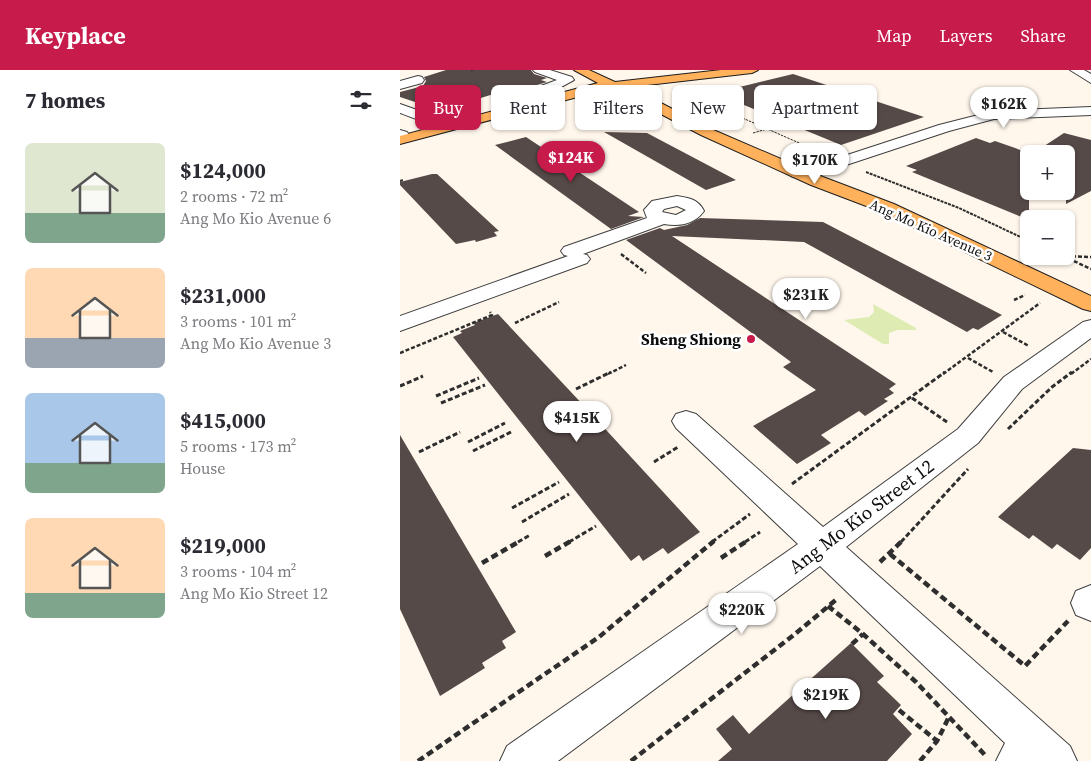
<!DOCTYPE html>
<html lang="en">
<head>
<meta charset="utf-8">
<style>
	:root { --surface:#fff; --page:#f7f7f7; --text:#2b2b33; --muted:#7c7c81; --accent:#c61b4b }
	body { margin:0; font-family:"Source Serif 4",serif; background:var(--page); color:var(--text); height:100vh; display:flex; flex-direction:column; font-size:19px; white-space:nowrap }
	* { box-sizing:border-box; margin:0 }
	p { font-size:16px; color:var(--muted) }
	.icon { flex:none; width:28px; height:28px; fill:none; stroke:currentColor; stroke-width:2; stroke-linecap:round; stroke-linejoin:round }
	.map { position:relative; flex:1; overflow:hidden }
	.panel { display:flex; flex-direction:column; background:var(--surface); width:400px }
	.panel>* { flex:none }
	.top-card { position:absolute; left:15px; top:15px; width:475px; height:45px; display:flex; gap:10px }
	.controls { position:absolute; left:620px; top:75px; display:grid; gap:10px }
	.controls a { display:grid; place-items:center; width:55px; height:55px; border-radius:8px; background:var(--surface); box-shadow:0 1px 4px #0004; font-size:25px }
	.price { position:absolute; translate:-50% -42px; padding:0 11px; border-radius:18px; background:#fff; color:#222; font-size:16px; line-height:32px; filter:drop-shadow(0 1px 2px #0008) }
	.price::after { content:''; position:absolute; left:50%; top:30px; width:15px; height:11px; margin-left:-8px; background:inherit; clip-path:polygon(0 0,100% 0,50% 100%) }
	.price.selected { background:var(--accent); color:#fff }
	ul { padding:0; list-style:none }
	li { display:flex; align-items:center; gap:15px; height:125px; padding:0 25px }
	li span { display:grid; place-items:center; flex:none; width:140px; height:100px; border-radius:8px; color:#555 }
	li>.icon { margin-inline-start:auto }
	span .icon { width:60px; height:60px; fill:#fffc; stroke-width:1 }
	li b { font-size:21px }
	h2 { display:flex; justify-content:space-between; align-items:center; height:60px; padding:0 25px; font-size:21px }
	.chip { padding:0 18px; border-radius:8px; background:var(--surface); box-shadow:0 1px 4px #0004; font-size:18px; line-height:45px }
	.chip.selected { background:var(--accent); color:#fff }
	header { display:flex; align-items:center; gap:30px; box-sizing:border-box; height:70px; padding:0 25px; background:var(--accent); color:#fff }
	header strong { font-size:24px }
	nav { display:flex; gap:28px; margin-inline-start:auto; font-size:18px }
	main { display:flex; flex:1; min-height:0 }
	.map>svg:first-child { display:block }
	.green { fill:#deecb3 }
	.building { fill:#564a48 }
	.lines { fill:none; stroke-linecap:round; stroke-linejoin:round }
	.minor-casing { stroke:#3f3f3f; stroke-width:2 }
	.major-casing { stroke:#1d1d1d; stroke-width:2 }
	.path-far4 { stroke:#2e2e2e; stroke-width:1; stroke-dasharray:2.5 1; stroke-linecap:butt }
	.path-far3 { stroke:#2e2e2e; stroke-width:2; stroke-dasharray:3 1; stroke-linecap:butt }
	.path-far2 { stroke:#2e2e2e; stroke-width:2.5; stroke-dasharray:4 2; stroke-linecap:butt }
	.path-far1 { stroke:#2e2e2e; stroke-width:3; stroke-dasharray:5 2.5; stroke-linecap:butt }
	.path { stroke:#2e2e2e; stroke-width:4.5; stroke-dasharray:7 4; stroke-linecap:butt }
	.minor { fill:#fff; fill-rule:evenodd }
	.major { fill:#ffb15c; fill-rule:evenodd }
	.poi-dot { fill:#c61b4b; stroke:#fff; stroke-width:2 }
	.labels { text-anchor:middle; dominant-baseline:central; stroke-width:5; stroke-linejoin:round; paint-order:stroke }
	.far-street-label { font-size:14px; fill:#0c0c0c; stroke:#fff }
	.poi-label { font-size:16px; font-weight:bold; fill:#0c0c0c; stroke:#fff; text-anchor:end }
	.near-street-label { font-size:19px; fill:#0c0c0c; stroke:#fff }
</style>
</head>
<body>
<header>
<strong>Keyplace</strong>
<nav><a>Map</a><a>Layers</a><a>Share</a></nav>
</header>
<main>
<section class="panel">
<h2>7 homes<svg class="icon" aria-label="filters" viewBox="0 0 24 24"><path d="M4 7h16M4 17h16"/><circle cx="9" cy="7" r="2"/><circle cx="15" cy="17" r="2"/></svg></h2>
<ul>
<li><span style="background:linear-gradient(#dfe7d0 70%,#7fa58c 0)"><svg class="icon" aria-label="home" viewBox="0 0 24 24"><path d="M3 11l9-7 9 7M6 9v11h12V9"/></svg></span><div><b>$124,000</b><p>2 rooms · 72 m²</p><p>Ang Mo Kio Avenue 6</p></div></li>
<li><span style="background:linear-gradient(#ffd9b3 70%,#9aa5b1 0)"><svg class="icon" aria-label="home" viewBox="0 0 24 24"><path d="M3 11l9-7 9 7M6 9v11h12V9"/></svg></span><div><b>$231,000</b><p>3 rooms · 101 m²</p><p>Ang Mo Kio Avenue 3</p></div></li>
<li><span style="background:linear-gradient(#a9c7e8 70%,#7fa58c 0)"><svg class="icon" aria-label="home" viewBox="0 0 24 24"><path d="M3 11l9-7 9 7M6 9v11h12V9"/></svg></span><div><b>$415,000</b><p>5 rooms · 173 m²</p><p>House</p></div></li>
<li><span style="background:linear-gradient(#ffd9b3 75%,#7fa58c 0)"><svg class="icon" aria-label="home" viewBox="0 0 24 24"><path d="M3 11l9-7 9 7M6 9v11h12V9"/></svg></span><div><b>$219,000</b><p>3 rooms · 104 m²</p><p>Ang Mo Kio Street 12</p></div></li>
</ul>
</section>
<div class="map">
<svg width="691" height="691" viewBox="0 0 691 691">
	<rect width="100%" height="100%" fill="#fff7ec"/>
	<path class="green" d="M473 234 516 258V260H498L489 263V274H483L444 250 469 247 474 242Z"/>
	<g class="building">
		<path d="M46 0H131L134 4 147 8 141 10 147 12 110 23 103 21 43 40 37 37 33 38 0 27V22L23 16 26 11 24 7Z"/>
		<path d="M393 4 524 47 441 75 315 23Z"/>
		<path d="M204 62 247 63 336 110 306 120Z"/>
		<path d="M664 63 691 70V121L666 134V84H632Z"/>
		<path d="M126 67 239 142 228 146 244 147 211 159 95 75Z"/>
		<path d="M576 68 590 73 595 71 629 83V150L512 102 517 100 506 96Z"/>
		<path d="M32 104H37L99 161 94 162 97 166 76 172 75 170 56 174 0 115V112Z"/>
		<path d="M300 148 423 152 602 245 578 260 573 258 567 262 404 172 272 166 496 314 489 319 494 323 484 329 488 331 465 346 459 341 421 365 431 373 397 394 353 356 416 320 383 297 391 292 226 170 260 158 264 160 287 155Z"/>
		<path d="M98 244 185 337 300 462 268 484 263 478 243 491 239 485 231 491 53 267 62 263 60 261 75 255 73 253Z"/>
		<path d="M0 365 116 562 102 571 106 578 82 593 85 598 40 626 0 539Z"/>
		<path d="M673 378 691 380V478L680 490 657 474 652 479 633 465 629 469 598 447Z"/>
		<path d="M451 573 484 606 477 612 501 635 493 644 512 664 487 691H318L332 679 316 659 333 645 349 664Z"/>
	</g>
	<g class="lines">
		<g class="minor-casing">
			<g id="minor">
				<path d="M133 0H150L172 7 174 10 150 23 134 27 128 23 130 20 157 10 135 2Z"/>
				<path d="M670 0H684L691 4V13Z"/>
				<path d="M18 6 22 7 24 10 22 13 0 19V11Z"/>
				<path d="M0 34 37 47 53 48 55 51C44 63 13 47 0 43Z"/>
				<path d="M691 37V45L594 49 549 61 428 101 397 108 391 106 389 103 391 100 441 87 539 55 594 41Z"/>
				<path d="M0 60 7 62 9 65 7 68 0 69Z"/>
				<path d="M277 126C289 128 298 129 304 141 295 154 279 157 264 154L183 184 187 185 190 189 187 193 0 261V246L168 186 164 185 161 181 164 177 247 148 244 140 252 131ZM277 136 286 140 276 145 262 142 264 139Z"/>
				<path d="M691 250V268L622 319 578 373 446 477 670 676 677 691H596L605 673 420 496 158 691H100L107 676 398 474 276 358 272 351 276 344 286 341 296 344 423 457 558 359 604 307 683 252Z"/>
				<path d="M691 515V551L676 545 671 533 676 521Z"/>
			</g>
		</g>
		<g class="major-casing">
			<path id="major" d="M174 0H189L215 12 321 0H358L352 3 230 17 311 59 423 107 494 134 691 226V241L683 239 482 142 411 115 301 65 213 19 200 21 0 74V66L198 13Z"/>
		</g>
		<g class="path-far4">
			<path d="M71 1 73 0"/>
			<path d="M288 24 406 76"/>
			<path d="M197 37 223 39"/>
			<path d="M304 41 318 38"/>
			<path d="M353 63 367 59"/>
		</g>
		<g class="path-far3">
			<path d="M403 75 417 81"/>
			<path d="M466 102 559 138 629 171"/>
			<path d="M0 111 3 110"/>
		</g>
		<g class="path-far2">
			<path d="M221 184 246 203"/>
			<path d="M663 186 691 199"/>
			<path d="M666 186 691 187"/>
			<path d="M614 230 625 225"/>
			<path d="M115 253 159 232"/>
			<path d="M603 262 629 276"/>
			<path d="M0 283 92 245 90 242"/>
			<path d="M568 288 593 302"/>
			<path d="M208 304 226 295"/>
			<path d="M543 304 640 233"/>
			<path d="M671 304 691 289"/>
		</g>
		<g class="path-far1">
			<path d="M0 316 23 306"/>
			<path d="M176 319 211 302"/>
			<path d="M36 326 79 308"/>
			<path d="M512 328 547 352"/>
			<path d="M41 333 85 315"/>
			<path d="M608 359 652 317 672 302"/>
			<path d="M68 372 105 353"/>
			<path d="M73 381 113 361"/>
			<path d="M19 382 60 362"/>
			<path d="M254 392 278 377"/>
			<path d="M392 414 545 302"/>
			<path d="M112 438 159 412"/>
			<path d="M122 452 169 424"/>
			<path d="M118 472 130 465"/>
			<path d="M169 472 196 456"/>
			<path d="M312 472 350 444"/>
			<path d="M345 472 360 462"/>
			<path d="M501 472 568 399"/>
		</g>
		<g class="path">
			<path d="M490 484 625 596 668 551"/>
			<path d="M145 486 171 471"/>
			<path d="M321 488 347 471"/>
			<path d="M480 492 502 471"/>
			<path d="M82 493 120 471"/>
			<path d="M428 536 463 564 516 612 585 685"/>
			<path d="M452 574 463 564"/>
			<path d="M499 640 537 671"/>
			<path d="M18 691 199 567 314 471"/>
			<path d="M231 691 395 564 437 529"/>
			<path d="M520 691 537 671 549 647"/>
		</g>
		<use href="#minor" class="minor"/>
		<use href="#major" class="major"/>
	</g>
	<circle class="poi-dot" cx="351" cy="269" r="5"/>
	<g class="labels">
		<g class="far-street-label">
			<text transform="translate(531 160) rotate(24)">Ang Mo Kio Avenue 3</text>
		</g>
		<g class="poi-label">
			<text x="341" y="269">Sheng Shiong</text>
		</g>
		<g class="near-street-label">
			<text transform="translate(461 446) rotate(-37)">Ang Mo Kio Street 12</text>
		</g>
	</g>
</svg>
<div class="controls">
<a>+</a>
<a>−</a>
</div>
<b class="price" style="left:604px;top:59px">$162K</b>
<b class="price selected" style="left:171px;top:113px">$124K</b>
<b class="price" style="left:415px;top:115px">$170K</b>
<b class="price" style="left:406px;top:250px">$231K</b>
<b class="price" style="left:177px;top:373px">$415K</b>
<b class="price" style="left:342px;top:565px">$220K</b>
<b class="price" style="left:426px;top:650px">$219K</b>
<div class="top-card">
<a class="chip selected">Buy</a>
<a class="chip">Rent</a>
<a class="chip">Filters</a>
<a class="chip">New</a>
<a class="chip">Apartment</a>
</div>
</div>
</main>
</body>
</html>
